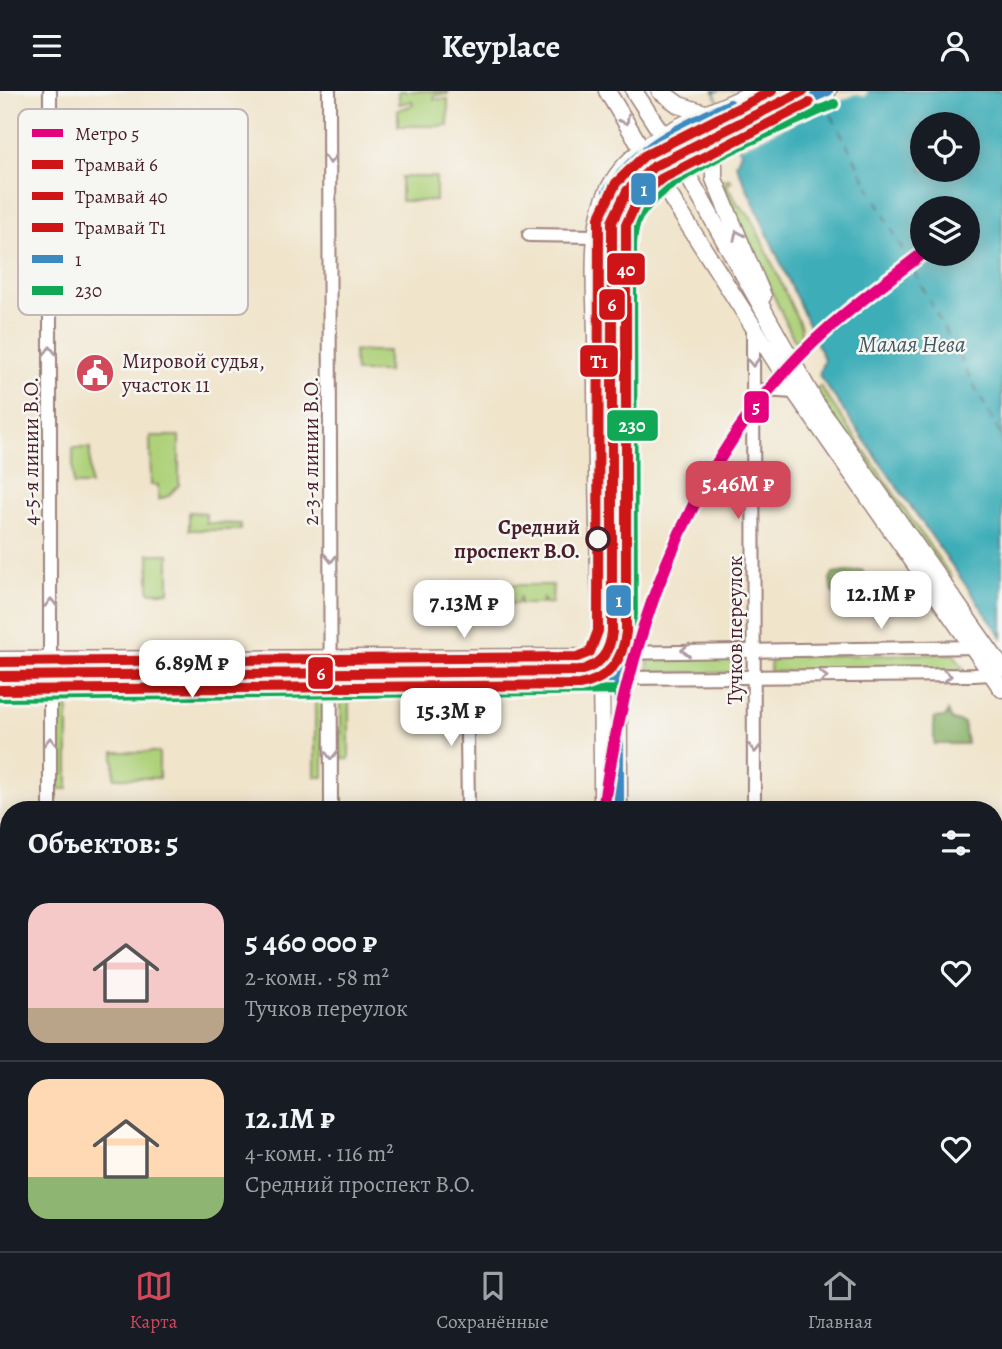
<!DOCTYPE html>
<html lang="ru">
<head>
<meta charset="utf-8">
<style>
	:root { --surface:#171b24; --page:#242831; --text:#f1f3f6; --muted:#9ea1a6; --line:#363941; --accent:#d1495b }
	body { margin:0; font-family:Alegreya,serif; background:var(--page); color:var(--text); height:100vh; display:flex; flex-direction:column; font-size:26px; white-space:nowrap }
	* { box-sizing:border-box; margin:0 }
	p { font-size:23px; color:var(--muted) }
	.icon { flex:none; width:38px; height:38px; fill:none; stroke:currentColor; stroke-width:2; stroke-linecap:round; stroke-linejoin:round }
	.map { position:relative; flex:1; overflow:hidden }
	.panel { position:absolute; left:0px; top:710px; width:1003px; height:450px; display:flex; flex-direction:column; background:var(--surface); border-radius:28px 28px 0 0; box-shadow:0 4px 18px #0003 }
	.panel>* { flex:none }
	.tools { position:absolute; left:910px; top:21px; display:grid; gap:14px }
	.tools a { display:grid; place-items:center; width:70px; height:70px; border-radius:50%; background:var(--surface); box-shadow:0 4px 18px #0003; font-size:35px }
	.price { position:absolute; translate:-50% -60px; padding:0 16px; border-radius:14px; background:#fff; color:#222; font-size:23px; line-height:46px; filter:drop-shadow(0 2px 4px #0008) }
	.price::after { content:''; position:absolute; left:50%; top:42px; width:21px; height:16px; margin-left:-10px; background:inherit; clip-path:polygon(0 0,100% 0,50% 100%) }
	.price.selected { background:var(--accent); color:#fff }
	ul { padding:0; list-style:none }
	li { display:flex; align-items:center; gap:21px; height:175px; padding:0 28px }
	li+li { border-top:2px solid var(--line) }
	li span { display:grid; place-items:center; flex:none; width:196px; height:140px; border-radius:21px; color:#555 }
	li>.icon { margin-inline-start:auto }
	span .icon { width:84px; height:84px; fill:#fffc; stroke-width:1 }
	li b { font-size:30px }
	h2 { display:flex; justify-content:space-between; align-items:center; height:84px; padding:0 28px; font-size:30px }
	header { display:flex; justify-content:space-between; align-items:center; height:91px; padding:0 28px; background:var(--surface); font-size:32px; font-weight:700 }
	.menu { display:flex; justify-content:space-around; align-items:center; height:98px; border-top:2px solid var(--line); background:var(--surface); font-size:19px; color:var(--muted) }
	.menu a { display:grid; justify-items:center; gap:4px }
	.menu .selected { color:var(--accent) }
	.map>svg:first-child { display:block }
	.green { fill:#aed17a; stroke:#7c7852; stroke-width:2 }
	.forest { fill:#8ab36a; stroke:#6a694a; stroke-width:2 }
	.water { fill:#3cadb8; stroke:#436672; stroke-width:2; fill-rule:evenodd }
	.pier { fill:#f0e4cb }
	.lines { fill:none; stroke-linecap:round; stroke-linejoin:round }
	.ferry { stroke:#445863; stroke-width:2; stroke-dasharray:9 7; stroke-linecap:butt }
	.minor-casing { stroke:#9d827b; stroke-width:16 }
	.major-casing { stroke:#9d827b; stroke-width:19 }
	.minor { stroke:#fff; stroke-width:12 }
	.major { stroke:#fff; stroke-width:16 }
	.bus-1-casing { stroke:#f6f6f2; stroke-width:16 }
	.bus-2-casing { stroke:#f6f6f2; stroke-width:16 }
	.bus-1 { stroke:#3d8ac2; stroke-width:10 }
	.bus-2 { stroke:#10a855; stroke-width:10 }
	.tram-1-casing { stroke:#f6f6f2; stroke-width:16 }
	.tram-2-casing { stroke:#f6f6f2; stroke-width:16 }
	.tram-3-casing { stroke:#f6f6f2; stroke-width:16 }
	.tram-1 { stroke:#ce1417; stroke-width:10 }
	.tram-2 { stroke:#ce1417; stroke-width:10 }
	.tram-3 { stroke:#ce1417; stroke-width:10 }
	.metro-1-casing { stroke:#f6f6f2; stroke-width:18 }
	.metro-1 { stroke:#e5007d; stroke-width:12 }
	.oneway { stroke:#ae9aa0 }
	.stop-dot { fill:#f6f6f2; stroke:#4a1f2b; stroke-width:3.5 }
	.labels { text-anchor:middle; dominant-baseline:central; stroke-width:5; stroke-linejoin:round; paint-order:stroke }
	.poi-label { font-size:21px; fill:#4a1f2b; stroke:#f6f6f2; text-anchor:start }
	.street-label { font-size:21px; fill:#4a1f2b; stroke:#f6f6f2 }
	.stop-label { font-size:21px; font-weight:bold; fill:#4a1f2b; stroke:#f6f6f2; text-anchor:end }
	.water-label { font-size:23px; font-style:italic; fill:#445863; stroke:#f6f6f2 }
	.key { fill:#f6f6f2; stroke:#c2b6b6; stroke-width:2 }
	.key-label { font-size:19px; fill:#4a1f2b }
	.line-badge { stroke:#f6f6f2; stroke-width:2.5 }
	.badge-label { font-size:19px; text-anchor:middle; font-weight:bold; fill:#fff }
</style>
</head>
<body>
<header><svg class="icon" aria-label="menu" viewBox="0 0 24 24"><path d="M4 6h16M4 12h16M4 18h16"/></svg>Keyplace<svg class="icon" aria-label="person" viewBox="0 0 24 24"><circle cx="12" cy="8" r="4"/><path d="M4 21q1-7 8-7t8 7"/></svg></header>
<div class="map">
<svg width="1002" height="1160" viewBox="0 0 1002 1160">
	<rect width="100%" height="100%" fill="#f6f6f2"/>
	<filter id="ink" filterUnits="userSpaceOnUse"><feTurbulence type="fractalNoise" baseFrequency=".0143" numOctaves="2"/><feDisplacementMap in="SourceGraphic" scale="14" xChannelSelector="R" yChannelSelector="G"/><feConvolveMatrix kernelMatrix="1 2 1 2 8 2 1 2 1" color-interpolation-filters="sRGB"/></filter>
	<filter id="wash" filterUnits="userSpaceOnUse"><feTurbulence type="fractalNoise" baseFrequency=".00686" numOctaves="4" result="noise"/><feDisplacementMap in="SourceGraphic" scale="28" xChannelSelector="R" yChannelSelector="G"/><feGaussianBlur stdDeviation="1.57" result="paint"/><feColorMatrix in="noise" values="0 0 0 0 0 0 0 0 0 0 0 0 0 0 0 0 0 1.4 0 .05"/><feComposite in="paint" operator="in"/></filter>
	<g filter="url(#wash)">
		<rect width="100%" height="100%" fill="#f0e4cb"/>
		<g class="green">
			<path d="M399 0H448V3L434 4V8H448V35H398V19L413 14 412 10 399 13Z"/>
			<rect x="401" y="86" width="35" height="24"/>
			<path d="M729 88 731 91 726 94 738 113 751 126 801 236V246L795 251 720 89Z"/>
			<path d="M354 260H388V281H355Z"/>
			<path d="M820 295 951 486 946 489 820 308 815 298Z"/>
			<path d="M150 345H179V394L168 405 158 409V394H151Z"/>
			<rect x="73" y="357" width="17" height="37"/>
			<path d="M189 421 206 422V432L241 433V439H189Z"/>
			<rect x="149" y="463" width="20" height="38"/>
			<path d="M510 494H553L552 512 547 513 542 507 544 513H520V505L517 513H511Z"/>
			<path d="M954 563 964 579 770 581 771 565Z"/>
			<path d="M648 565 740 566V582L648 581Z"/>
			<rect x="315" y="607" width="8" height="79"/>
			<rect x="341" y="607" width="8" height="61"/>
			<path d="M57 615H68V698H58Z"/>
			<rect x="114" y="661" width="45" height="26"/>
			<rect x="404" y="1152" width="63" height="8"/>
		</g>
		<g class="forest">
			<path d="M862 479 869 499 868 505 838 506 832 501 830 488 833 483Z"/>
			<path d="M948 620 952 629 964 632 967 653H934V627L946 626Z"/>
		</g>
		<path class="water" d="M714 0H1002V546L819 284 824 268 736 73 741 61ZM922 33H968V79H922ZM922 117H968V163H922Z"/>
		<path class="pier" d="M720 0H868L865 6 856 3 740 57 715 2Z"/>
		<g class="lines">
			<path class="ferry" d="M824 10 1002 347"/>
		</g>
	</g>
	<g filter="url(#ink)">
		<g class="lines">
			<g class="minor-casing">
				<g id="minor">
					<path d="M329 0 331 719"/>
					<path d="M529 144 597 145"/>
					<path d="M753 233 754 719"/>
					<path d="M754 308 762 299 795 301"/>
					<path d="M618 562 979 556"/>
					<path d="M466 567 468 719"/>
					<path d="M619 587 974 584 991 583 997 577"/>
					<path d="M50 719V0"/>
					<path d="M994 827H1002"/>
					<path d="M50 1152V1160"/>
					<path d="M471 1152V1160"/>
					<path d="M332 1160V1152"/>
				</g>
			</g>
			<g class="major-casing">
				<g id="major">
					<path d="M607 0 675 113 795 301 1002 598"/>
					<path d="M634 0 682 74 815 311 1002 577"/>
					<path d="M660 0 679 14 708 23"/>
					<path d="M722 51 714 67V88L763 205"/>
					<path d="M0 569 579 566 609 563"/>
					<path d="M0 592 609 587"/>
					<path d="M602 719C603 562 595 405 596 248 596 202 587 133 612 92 641 43 708 24 757 0"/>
					<path d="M619 719 618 152C620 138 621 123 631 111 663 71 779 23 828 0"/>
					<path d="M604 1152V1160"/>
					<path d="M621 1160V1152"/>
				</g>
			</g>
			<use href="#minor" class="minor"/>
			<use href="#major" class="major"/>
			<g class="bus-1-casing">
				<g id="bus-1">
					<path d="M607 101C637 55 682 35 730 13"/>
					<path d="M0 592 619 587"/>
					<path d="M619 719 618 152C620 140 621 126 628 116 657 69 777 23 828 0"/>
				</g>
			</g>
			<g class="bus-2-casing">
				<g id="bus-2">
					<path d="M619 109C647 65 690 47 736 26"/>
					<path d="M0 606 627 599 633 587 632 153C633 143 634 130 641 122 673 77 782 36 834 13"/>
				</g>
			</g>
			<use href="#bus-1" class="bus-1"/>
			<use href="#bus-2" class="bus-2"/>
			<g class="tram-1-casing">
				<path id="tram-1" d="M0 585 579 580C600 575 610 562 612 541V131L627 100 653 76 803 0"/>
			</g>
			<g class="tram-2-casing">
				<path id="tram-2" d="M0 599 579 594C608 589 623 570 626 541V134L638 108 661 88 809 12"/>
			</g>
			<g class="tram-3-casing">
				<path id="tram-3" d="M0 571 577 566 590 561 598 540 599 127 616 92 644 65 772 0"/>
			</g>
			<use href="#tram-1" class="tram-1"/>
			<use href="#tram-2" class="tram-2"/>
			<use href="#tram-3" class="tram-3"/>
			<g class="metro-1-casing">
				<path id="metro-1" d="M603 719C625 560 678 397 789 276 828 233 876 198 922 163"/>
			</g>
			<use href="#metro-1" class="metro-1"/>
		</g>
		<defs><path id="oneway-chevron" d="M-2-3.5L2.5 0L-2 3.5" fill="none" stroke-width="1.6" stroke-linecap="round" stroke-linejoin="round" transform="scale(1.75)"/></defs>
		<g class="oneway">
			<use href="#oneway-chevron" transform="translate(625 29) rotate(59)"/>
			<use href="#oneway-chevron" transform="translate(330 68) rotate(89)"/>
			<use href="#oneway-chevron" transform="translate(738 144) rotate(-114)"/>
			<use href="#oneway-chevron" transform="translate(50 260) rotate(-90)"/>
			<use href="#oneway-chevron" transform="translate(753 271) rotate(89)"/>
			<use href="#oneway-chevron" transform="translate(331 467) rotate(90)"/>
			<use href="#oneway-chevron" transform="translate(51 512) rotate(-90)"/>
			<use href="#oneway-chevron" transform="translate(686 559) rotate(180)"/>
			<use href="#oneway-chevron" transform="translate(947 585)"/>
			<use href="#oneway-chevron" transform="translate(823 586) rotate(-1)"/>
			<use href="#oneway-chevron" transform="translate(50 651) rotate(-90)"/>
			<use href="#oneway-chevron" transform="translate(755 657) rotate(91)"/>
			<use href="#oneway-chevron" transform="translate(331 664) rotate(90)"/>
		</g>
	</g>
	<defs>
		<g id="civic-disc" transform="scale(2.0125)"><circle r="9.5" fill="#d1495b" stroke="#f6f6f2"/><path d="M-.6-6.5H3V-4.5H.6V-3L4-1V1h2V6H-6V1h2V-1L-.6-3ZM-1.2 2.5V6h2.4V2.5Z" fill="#fff"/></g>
	</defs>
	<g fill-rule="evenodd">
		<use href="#civic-disc" x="95" y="282"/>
	</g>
	<circle class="stop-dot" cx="598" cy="448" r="11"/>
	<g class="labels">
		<g class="poi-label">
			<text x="122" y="270">Мировой судья,<tspan x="122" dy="24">участок 11</tspan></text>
		</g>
		<g class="street-label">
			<text transform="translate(31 360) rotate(-90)">4-5-я линии В.О.</text>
			<text transform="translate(311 360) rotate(-90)">2-3-я линии В.О.</text>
			<text transform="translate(735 539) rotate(-90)">Тучков переулок</text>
		</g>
		<g class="stop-label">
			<text x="580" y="436">Средний<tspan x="580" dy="24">проспект В.О.</tspan></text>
		</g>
		<g class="water-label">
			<text x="912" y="253">Малая Нева</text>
		</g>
	</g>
	<rect x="18" y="18" width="230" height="206" rx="10" class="key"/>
	<rect x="32" y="38" width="31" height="8" fill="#e5007d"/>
	<rect x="32" y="69" width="31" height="9" fill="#ce1417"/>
	<rect x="32" y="101" width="31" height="8" fill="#ce1417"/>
	<rect x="32" y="132" width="31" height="9" fill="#ce1417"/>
	<rect x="32" y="164" width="31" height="8" fill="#3d8ac2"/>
	<rect x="32" y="195" width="31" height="9" fill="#10a855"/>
	<g class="key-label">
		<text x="75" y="49">Метро 5</text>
		<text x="75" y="80">Трамвай 6</text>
		<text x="75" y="112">Трамвай 40</text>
		<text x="75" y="143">Трамвай Т1</text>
		<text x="75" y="175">1</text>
		<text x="75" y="206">230</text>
	</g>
	<g class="line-badge">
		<rect x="630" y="81" width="27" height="34" rx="7" fill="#3d8ac2"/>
		<rect x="606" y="161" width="40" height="34" rx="7" fill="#ce1417"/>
		<rect x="598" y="197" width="28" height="33" rx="7" fill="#ce1417"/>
		<rect x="579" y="253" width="40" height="34" rx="7" fill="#ce1417"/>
		<rect x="743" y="299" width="27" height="34" rx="7" fill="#e5007d"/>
		<rect x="606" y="318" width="53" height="33" rx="7" fill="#10a855"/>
		<rect x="605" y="493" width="27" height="33" rx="7" fill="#3d8ac2"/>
		<rect x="307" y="565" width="27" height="34" rx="7" fill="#ce1417"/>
	</g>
	<g class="badge-label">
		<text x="644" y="105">1</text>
		<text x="626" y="185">40</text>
		<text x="612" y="220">6</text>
		<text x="599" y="277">Т1</text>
		<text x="756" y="322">5</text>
		<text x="632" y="341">230</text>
		<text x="619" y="516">1</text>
		<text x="321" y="589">6</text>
	</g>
</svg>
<div class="tools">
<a><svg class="icon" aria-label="locate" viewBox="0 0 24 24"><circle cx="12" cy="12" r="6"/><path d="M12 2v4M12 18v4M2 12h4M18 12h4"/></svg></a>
<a><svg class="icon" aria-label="layers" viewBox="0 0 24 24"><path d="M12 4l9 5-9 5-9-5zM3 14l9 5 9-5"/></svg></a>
</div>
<b class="price selected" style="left:738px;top:430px">5.46M ₽</b>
<b class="price" style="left:881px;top:540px">12.1M ₽</b>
<b class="price" style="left:464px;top:549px">7.13M ₽</b>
<b class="price" style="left:192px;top:609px">6.89M ₽</b>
<b class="price" style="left:451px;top:657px">15.3M ₽</b>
<section class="panel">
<h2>Объектов: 5<svg class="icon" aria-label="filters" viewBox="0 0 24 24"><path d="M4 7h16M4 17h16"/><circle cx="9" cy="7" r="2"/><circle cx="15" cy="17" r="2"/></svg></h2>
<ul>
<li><span style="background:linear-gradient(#f6c9c9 75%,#b9a48a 0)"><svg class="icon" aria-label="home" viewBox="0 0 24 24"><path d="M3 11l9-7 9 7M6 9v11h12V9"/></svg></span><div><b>5 460 000 ₽</b><p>2-комн. · 58 m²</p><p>Тучков переулок</p></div><svg class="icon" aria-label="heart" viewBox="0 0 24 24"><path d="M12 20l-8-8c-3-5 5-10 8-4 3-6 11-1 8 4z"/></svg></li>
<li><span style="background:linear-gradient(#ffd9b3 70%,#8fb573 0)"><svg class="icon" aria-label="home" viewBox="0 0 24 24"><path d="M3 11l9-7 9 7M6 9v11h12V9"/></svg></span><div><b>12.1M ₽</b><p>4-комн. · 116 m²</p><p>Средний проспект В.О.</p></div><svg class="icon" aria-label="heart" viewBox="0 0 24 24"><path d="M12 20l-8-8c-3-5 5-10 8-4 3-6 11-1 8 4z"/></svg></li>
</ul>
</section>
</div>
<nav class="menu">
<a class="selected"><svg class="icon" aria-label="map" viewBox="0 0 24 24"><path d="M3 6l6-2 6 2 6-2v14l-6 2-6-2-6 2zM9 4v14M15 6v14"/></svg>Карта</a>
<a><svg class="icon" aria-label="saved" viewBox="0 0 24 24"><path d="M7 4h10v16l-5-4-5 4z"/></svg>Сохранённые</a>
<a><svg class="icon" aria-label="home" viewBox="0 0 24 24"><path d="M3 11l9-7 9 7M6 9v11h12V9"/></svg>Главная</a>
</nav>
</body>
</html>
